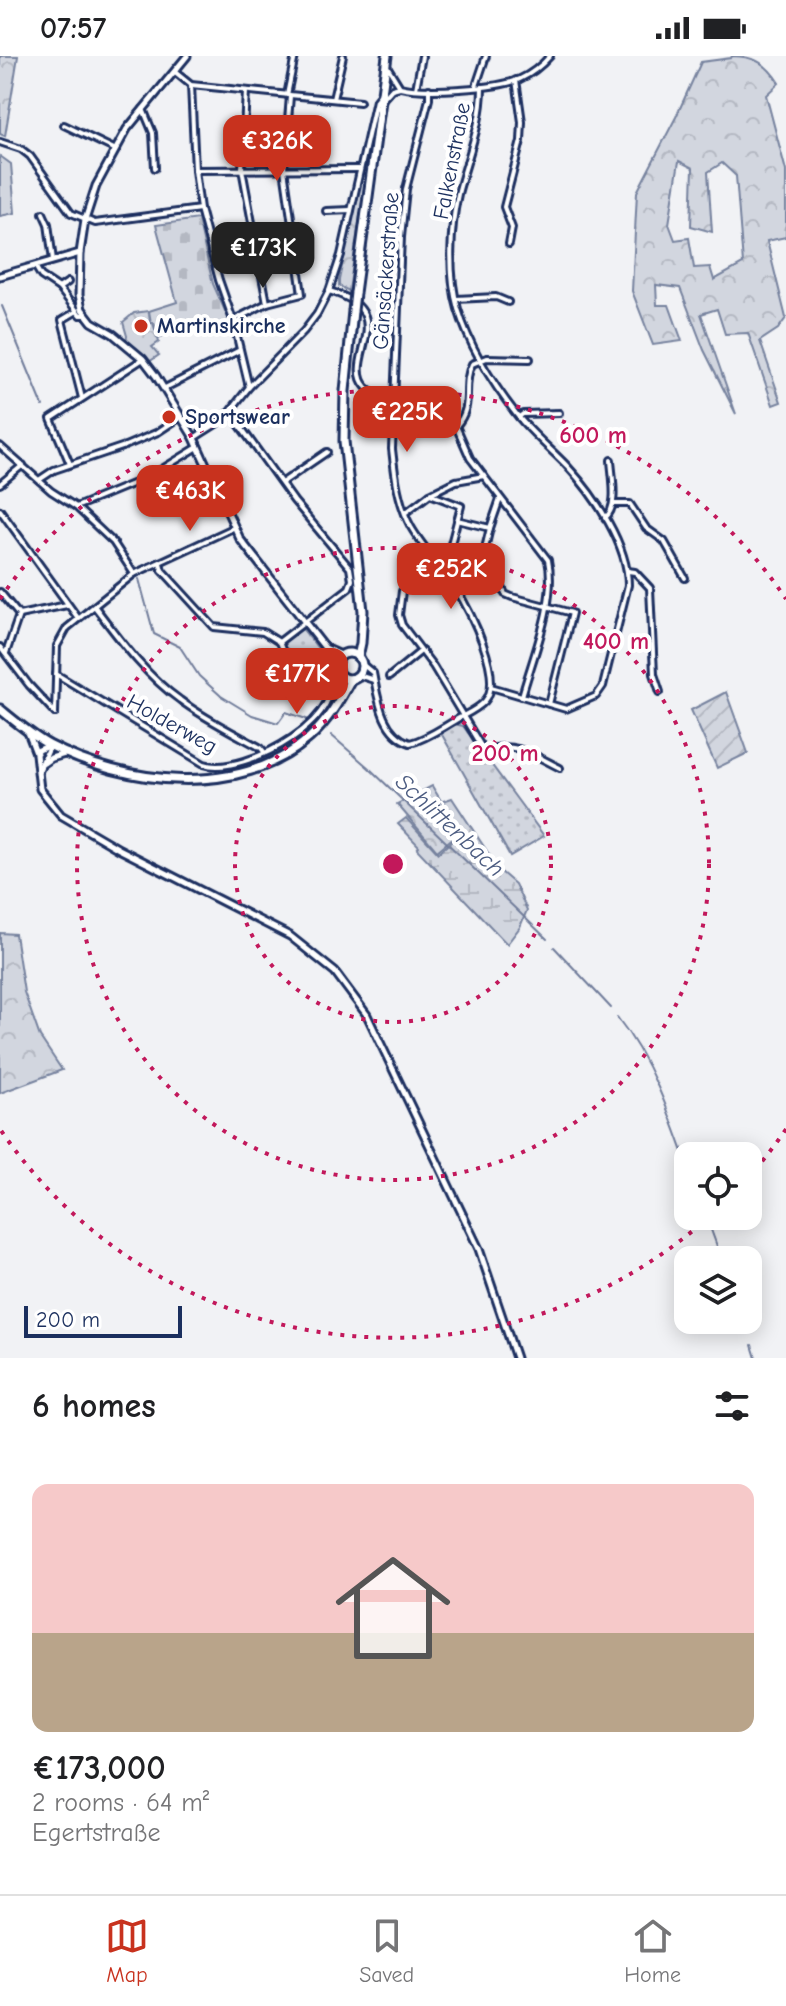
<!DOCTYPE html>
<html lang="en">
<head>
<meta charset="utf-8">
<style>
	:root { --surface:#fff; --page:#f2f2f2; --text:#202124; --muted:#757577; --line:#e0e0e0; --accent:#c8321e }
	body { margin:0; font-family:"Comic Neue",sans-serif; background:var(--page); color:var(--text); height:100vh; display:flex; flex-direction:column; font-size:30px; white-space:nowrap }
	* { box-sizing:border-box; margin:0 }
	p { font-size:26px; color:var(--muted) }
	.icon { flex:none; width:44px; height:44px; fill:none; stroke:currentColor; stroke-width:2; stroke-linecap:round; stroke-linejoin:round }
	.map { position:relative; height:1302px; overflow:hidden }
	.panel { display:flex; flex-direction:column; background:var(--surface); flex:1 }
	.panel>* { flex:none }
	.buttons { position:absolute; left:674px; top:1086px; display:grid; gap:16px }
	.buttons a { display:grid; place-items:center; width:88px; height:88px; border-radius:16px; background:var(--surface); box-shadow:0 4px 20px #0003; font-size:40px }
	.scale { position:absolute; left:24px; bottom:20px; width:158px; box-sizing:border-box; padding-left:8px; border:4px solid #1b2f5e; border-top:0; font-size:22px; line-height:28px; white-space:nowrap; color:#1b2f5e; -webkit-text-stroke:6px #fff; paint-order:stroke }
	.price { position:absolute; translate:-50% -68px; padding:0 18px; border-radius:16px; background:var(--accent); color:#fff; font-size:26px; line-height:52px; filter:drop-shadow(0 2px 4px #0008) }
	.price::after { content:''; position:absolute; left:50%; top:48px; width:24px; height:18px; margin-left:-12px; background:inherit; clip-path:polygon(0 0,100% 0,50% 100%) }
	.price.on { background:#222; color:#fff }
	ul { padding:0; list-style:none }
	li { display:grid; align-content:center; gap:16px; height:424px; padding:0 32px }
	li span { display:grid; place-items:center; height:248px; border-radius:16px; color:#555 }
	li>.icon { margin-inline-start:auto }
	span .icon { width:144px; height:144px; fill:#fffc; stroke-width:1 }
	li b { font-size:34px }
	h2 { display:flex; justify-content:space-between; align-items:center; height:96px; padding:0 32px; font-size:34px }
	.status { display:flex; justify-content:space-between; align-items:center; height:56px; padding:0 40px; background:var(--surface); direction:ltr }
	.status svg { height:22px; fill:currentColor }
	.dock { display:flex; justify-content:space-around; align-items:center; height:112px; border-top:2px solid var(--line); background:var(--surface); font-size:22px; color:var(--muted) }
	.dock a { display:grid; justify-items:center; gap:4px }
	.dock .on { color:var(--accent) }
	.map>svg:first-child { display:block }
	.grass { fill:url(#grass-dots); stroke:#76829e; stroke-width:2 }
	.forest { fill:url(#forest-crowns); stroke:#76829e; stroke-width:2; fill-rule:evenodd }
	.wetland { fill:url(#wetland-marsh); stroke:#76829e; stroke-width:2 }
	.cemetery { fill:url(#cemetery-stones); stroke:#76829e; stroke-width:2 }
	.garden { fill:url(#garden-furrows); stroke:#76829e; stroke-width:2 }
	.pitch { fill:#d2d6df; stroke:#76829e; stroke-width:2 }
	.lines { fill:none; stroke-linecap:round; stroke-linejoin:round }
	.stream { stroke:#707c9a; stroke-width:2 }
	.minor-casing { stroke:#1b2f5e; stroke-width:10 }
	.tertiary-casing { stroke:#1b2f5e; stroke-width:11 }
	.primary-casing { stroke:#1b2f5e; stroke-width:13 }
	.minor { stroke:#fff; stroke-width:4 }
	.tertiary { stroke:#fff; stroke-width:5 }
	.primary { stroke:#fff; stroke-width:7 }
	.primary-bridge-casing { stroke:#1b2f5e; stroke-width:13; stroke-linecap:butt }
	.primary-bridge { stroke:#fff; stroke-width:7 }
	.ring { fill:none; stroke:#c2185b; stroke-width:4; stroke-dasharray:4 8 }
	.poi-dot { fill:#c8321e; stroke:#fff; stroke-width:3 }
	.labels { text-anchor:middle; dominant-baseline:central; stroke-width:8; stroke-linejoin:round; paint-order:stroke }
	.street-label { font-size:22px; fill:#1b2f5e; stroke:#fff }
	.poi-label { font-size:22px; font-weight:bold; fill:#1b2f5e; stroke:#fff; text-anchor:start }
	.water-label { font-size:24px; font-style:italic; fill:#4c5c81; stroke:#fff }
	.centre { fill:#c2185b; stroke:#fff; stroke-width:4 }
	.ring-label { font-size:24px; text-anchor:middle; font-weight:bold; fill:#c2185b; stroke:#fff; stroke-width:8; stroke-linejoin:round; paint-order:stroke }
</style>
</head>
<body>
<div class="status"><b>07:57</b><svg viewBox="0 0 49 12"><path d="M0 12V9h3v3zM5 12V6h3v6zM10 12V3h3v9zM15 12V0h3v12zM26 1h20v11H26zM47 4h2v5h-2z"/></svg></div>
<div class="map">
<svg width="786" height="1302" viewBox="0 0 786 1302">
	<defs>
		<pattern id="grass-dots" width="8" height="8" patternUnits="userSpaceOnUse" patternTransform="scale(2)"><rect width="8" height="8" fill="#d2d6df"/><path d="M2 2h.1M6 6h.1" fill="none" stroke="#b4b8c2" stroke-width="1.8" stroke-linecap="round"/></pattern>
		<pattern id="forest-crowns" width="20" height="18" patternUnits="userSpaceOnUse" patternTransform="scale(2)"><rect width="20" height="18" fill="#d2d6df"/><path d="M2 6a3 3 0 1 1 6 0M12 15a3 3 0 1 1 6 0" fill="none" stroke="#b4b8c2"/></pattern>
		<pattern id="wetland-marsh" width="20" height="14" patternUnits="userSpaceOnUse" patternTransform="scale(2)"><rect width="20" height="14" fill="#d2d6df"/><path d="M1 5h8M5 5V1M11 12h8M15 12V8" fill="none" stroke="#b4b8c2"/></pattern>
		<pattern id="cemetery-stones" width="16" height="16" patternUnits="userSpaceOnUse" patternTransform="scale(2)"><rect width="16" height="16" fill="#d2d6df"/><path d="M2 7V4a2 2 0 0 1 4 0v3zM10 15v-3a2 2 0 0 1 4 0v3z" fill="#b4b8c2"/></pattern>
		<pattern id="garden-furrows" width="10" height="10" patternUnits="userSpaceOnUse" patternTransform="scale(2)"><rect width="10" height="10" fill="#d2d6df"/><path d="M-1 1l2-2M0 10L10 0M9 11l2-2" fill="none" stroke="#b4b8c2"/></pattern>
	</defs>
	<rect width="100%" height="100%" fill="#f1f2f5"/>
	<filter id="ink" filterUnits="userSpaceOnUse"><feTurbulence type="fractalNoise" baseFrequency=".0125" numOctaves="2"/><feDisplacementMap in="SourceGraphic" scale="16" xChannelSelector="R" yChannelSelector="G"/><feConvolveMatrix kernelMatrix="1 2 1 2 8 2 1 2 1" color-interpolation-filters="sRGB"/></filter>
	<g filter="url(#ink)">
		<g class="grass">
			<path d="M301 571 326 602 332 617 321 606 286 595 284 586Z"/>
			<path d="M454 668 463 670 544 780 510 800 441 677Z"/>
		</g>
		<g class="forest">
			<path d="M0 0H18L5 80 0 78Z"/>
			<path d="M732 0C755 0 767 8 779 27L766 39 786 115V181L767 185 786 262 778 273 760 285 781 346 773 349 748 277 725 278 717 253 701 258 736 358 704 294 680 232 656 229 657 249H669L682 285 653 289 632 235 637 136 676 61 701 6 731 2ZM679 105 693 112 691 170 712 176 708 116 722 107 736 120 743 208 714 224 710 211 694 212 689 182 675 184 669 168Z"/>
			<path d="M369 83 371 84 349 235 339 230V224Z"/>
			<path d="M149 255 150 266 153 267 159 286 152 291 159 299 149 306 126 285 127 280 123 266 134 257Z"/>
			<path d="M432 730 460 776 437 795 397 748Z"/>
			<path d="M0 877 15 878 24 936 40 981 62 1014 0 1037Z"/>
		</g>
		<path class="wetland" d="M452 742 500 815 515 828 527 854 520 871 507 888 417 793 419 790 398 768 406 762 438 797 461 777 443 745Z"/>
		<path class="cemetery" d="M198 163 213 228 230 266 204 275 199 264 158 282 154 267H151L149 255 177 246 156 169Z"/>
		<path class="garden" d="M726 636 748 697 717 712 691 654Z"/>
		<path class="pitch" d="M0 100 11 108 15 157 0 160Z"/>
		<g class="lines">
			<g class="stream">
				<path d="M2 250 43 350"/>
				<path d="M139 523 154 578 180 591 199 620 221 640 252 659 278 667 286 656 309 664"/>
				<path d="M331 679 369 712 547 883"/>
				<path d="M554 891 611 952"/>
				<path d="M617 961C651 1004 670 1059 688 1110"/>
				<path d="M706 1160 722 1204"/>
				<path d="M744 1264 748 1277"/>
				<path d="M752 1289 756 1302"/>
			</g>
			<g class="minor-casing">
				<g id="minor">
					<path d="M387 10 400 31C423 37 497 33 520 23 531 18 542 9 550 0"/>
					<path d="M175 16 191 29 360 46"/>
					<path d="M191 29 195 114 200 153 219 224 233 264 249 331"/>
					<path d="M476 30 486 0"/>
					<path d="M482 31C482 68 467 102 458 138 450 173 448 218 458 253 470 292 492 327 517 359 532 378 552 394 568 411 595 440 628 489 628 529L603 630 596 640 566 653 491 631"/>
					<path d="M416 33 422 0"/>
					<path d="M246 35 242 113 267 247"/>
					<path d="M287 39 295 0"/>
					<path d="M333 43 343 0"/>
					<path d="M383 43 392 33 400 31"/>
					<path d="M143 53 153 77 155 112"/>
					<path d="M64 69 114 93"/>
					<path d="M0 86 21 93 30 100 71 157 95 167 200 153"/>
					<path d="M195 114 359 113"/>
					<path d="M326 155 351 154"/>
					<path d="M43 157 48 168 53 204"/>
					<path d="M509 188 512 172 504 151 521 85 522 66 516 24"/>
					<path d="M211 196 294 179"/>
					<path d="M35 210 41 220 59 232 80 259H86"/>
					<path d="M59 232 68 226"/>
					<path d="M329 235C403 256 341 304 366 331 376 342 395 340 407 345 426 353 434 371 456 370 475 349 461 331 472 308L487 302 530 303"/>
					<path d="M456 243 496 241 508 246"/>
					<path d="M77 255 62 264 82 342"/>
					<path d="M234 264 267 247 302 238 284 113 290 40"/>
					<path d="M165 332 240 294"/>
					<path d="M230 356 294 445 350 512 352 524 349 532 279 586"/>
					<path d="M519 361 523 358 559 357"/>
					<path d="M456 370 470 402 548 504C557 544 533 600 522 640"/>
					<path d="M194 382 224 363 249 331 304 275 317 258 329 235 341 199 376 44 380 39"/>
					<path d="M0 390 51 435 76 451 113 486 134 518"/>
					<path d="M70 408 51 363 143 303"/>
					<path d="M39 424 54 414 125 390 158 376 182 360"/>
					<path d="M283 426 327 396"/>
					<path d="M0 428 23 409"/>
					<path d="M430 438 461 450 446 507 441 511"/>
					<path d="M613 448H630L646 472 664 485 685 522"/>
					<path d="M76 451 149 421 198 391"/>
					<path d="M0 454 78 562"/>
					<path d="M405 457 430 438 456 425 484 420"/>
					<path d="M605 462C619 451 612 421 611 404"/>
					<path d="M457 464 490 472"/>
					<path d="M437 506 402 535 399 559 402 569 433 610 484 695C514 684 534 699 560 712"/>
					<path d="M160 507 162 514 214 571 263 576 279 586"/>
					<path d="M628 515 635 516 650 532 654 618 660 636"/>
					<path d="M478 521 490 472 500 443"/>
					<path d="M0 536 19 559"/>
					<path d="M458 536C473 525 480 518 499 524L505 538 512 541 572 557 549 648"/>
					<path d="M95 551C120 584 146 620 180 644 205 663 234 677 261 692L265 697"/>
					<path d="M19 559 67 549"/>
					<path d="M0 591 29 629 55 657"/>
					<path d="M6 597 19 559"/>
					<path d="M362 608 373 617C378 642 381 677 410 687 426 683 440 673 454 665 464 659 477 654 485 645 505 622 469 553 455 531 441 510 423 492 411 471 398 447 395 420 392 393L401 181 406 133 429 43V33"/>
					<path d="M56 618 204 708C243 722 361 656 323 612 314 602 295 602 283 596L279 586"/>
					<path d="M358 619 374 624"/>
					<path d="M389 621 421 595"/>
					<path d="M55 657 57 590 67 572 134 518 233 472"/>
				</g>
			</g>
			<g class="tertiary-casing">
				<g id="tertiary">
					<path d="M187 0 127 73 96 130 85 164 80 197 79 239 82 253 92 266 113 278 143 303 156 320 194 382 240 483 336 606"/>
					<path d="M0 220 80 197"/>
					<path d="M325 592 341 599"/>
					<path d="M28 676 36 697"/>
					<path d="M50 689 39 694 36 698 40 733 61 759 119 793 290 880 335 916 367 959 479 1193 516 1302"/>
					<path d="M44 707 51 702 68 697"/>
					<path d="M39 714 50 690"/>
				</g>
			</g>
			<g class="primary-casing">
				<g id="primary">
					<path d="M355 237 387 0"/>
					<path d="M353 255 345 335 344 385 363 555 361 587 358 601"/>
					<circle cx="349" cy="610" r="13"/>
					<path d="M0 653C16 666 31 679 49 689 125 729 240 743 309 682 328 665 339 645 351 623"/>
				</g>
			</g>
			<use href="#minor" class="minor"/>
			<use href="#tertiary" class="tertiary"/>
			<use href="#primary" class="primary"/>
			<g class="primary-bridge-casing">
				<path id="primary-bridge" d="M353 255 355 237"/>
			</g>
			<use href="#primary-bridge" class="primary-bridge"/>
		</g>
	</g>
	<g class="ring">
		<circle cx="393" cy="808" r="158"/>
		<circle cx="393" cy="808" r="316"/>
		<path d="M786 1073A474 474 0 0 1 748 1122M710 1160A474 474 0 0 1 0 1073M0 543A474 474 0 0 1 786 543"/>
	</g>
	<g class="poi-dot">
		<circle cx="141" cy="270" r="8"/>
		<circle cx="169" cy="361" r="8"/>
	</g>
	<g class="labels">
		<g class="street-label">
			<text transform="translate(452 105) rotate(-79)">Falkenstraße</text>
			<text transform="translate(386 215) rotate(-86)">Gänsäckerstraße</text>
			<text transform="translate(172 668) rotate(29)">Holderweg</text>
		</g>
		<g class="poi-label">
			<text x="157" y="270">Martinskirche</text>
			<text x="185" y="361">Sportswear</text>
		</g>
		<g class="water-label">
			<text transform="translate(450 769) rotate(43)">Schlittenbach</text>
		</g>
	</g>
	<circle cx="393" cy="808" r="12" class="centre"/>
	<g class="ring-label">
		<text x="593" y="387">600 m</text>
		<text x="616" y="593">400 m</text>
		<text x="505" y="705">200 m</text>
	</g>
</svg>
<div class="buttons">
<a><svg class="icon" aria-label="locate" viewBox="0 0 24 24"><circle cx="12" cy="12" r="6"/><path d="M12 2v4M12 18v4M2 12h4M18 12h4"/></svg></a>
<a><svg class="icon" aria-label="layers" viewBox="0 0 24 24"><path d="M12 4l9 5-9 5-9-5zM3 14l9 5 9-5"/></svg></a>
</div>
<div class="scale">200 m</div>
<b class="price" style="left:277px;top:127px">€326K</b>
<b class="price on" style="left:263px;top:234px">€173K</b>
<b class="price" style="left:407px;top:398px">€225K</b>
<b class="price" style="left:190px;top:477px">€463K</b>
<b class="price" style="left:451px;top:555px">€252K</b>
<b class="price" style="left:297px;top:660px">€177K</b>
</div>
<section class="panel">
<h2>6 homes<svg class="icon" aria-label="filters" viewBox="0 0 24 24"><path d="M4 7h16M4 17h16"/><circle cx="9" cy="7" r="2"/><circle cx="15" cy="17" r="2"/></svg></h2>
<ul>
<li><span style="background:linear-gradient(#f6c9c9 60%,#b9a48a 0)"><svg class="icon" aria-label="home" viewBox="0 0 24 24"><path d="M3 11l9-7 9 7M6 9v11h12V9"/></svg></span><div><b>€173,000</b><p>2 rooms · 64 m²</p><p>Egertstraße</p></div></li>
</ul>
</section>
<nav class="dock">
<a class="on"><svg class="icon" aria-label="map" viewBox="0 0 24 24"><path d="M3 6l6-2 6 2 6-2v14l-6 2-6-2-6 2zM9 4v14M15 6v14"/></svg>Map</a>
<a><svg class="icon" aria-label="saved" viewBox="0 0 24 24"><path d="M7 4h10v16l-5-4-5 4z"/></svg>Saved</a>
<a><svg class="icon" aria-label="home" viewBox="0 0 24 24"><path d="M3 11l9-7 9 7M6 9v11h12V9"/></svg>Home</a>
</nav>
</body>
</html>
